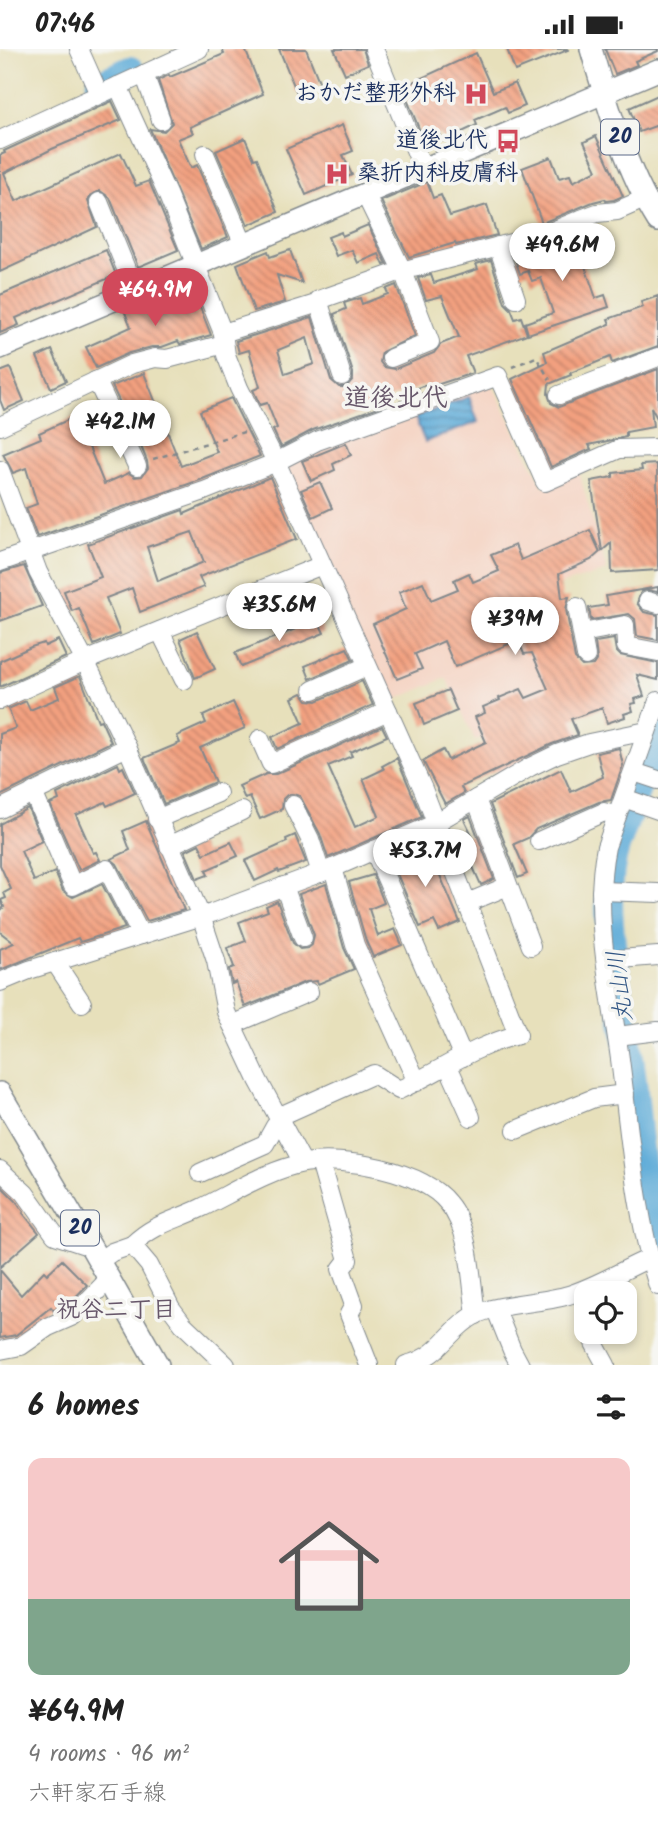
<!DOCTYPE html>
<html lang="en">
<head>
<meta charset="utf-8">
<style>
	:root { --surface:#fff; --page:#f6f6f6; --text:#222; --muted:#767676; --line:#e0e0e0; --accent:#d1495b }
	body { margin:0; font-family:Kalam,"Klee One",sans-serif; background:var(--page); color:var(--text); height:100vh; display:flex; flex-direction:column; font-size:26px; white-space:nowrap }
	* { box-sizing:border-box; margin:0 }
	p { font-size:23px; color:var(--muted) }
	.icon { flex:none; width:38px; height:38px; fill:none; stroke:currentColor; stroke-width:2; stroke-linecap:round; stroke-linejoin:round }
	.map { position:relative; height:1316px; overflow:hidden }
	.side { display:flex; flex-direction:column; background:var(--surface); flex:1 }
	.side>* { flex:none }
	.tools { position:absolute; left:574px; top:1232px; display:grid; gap:14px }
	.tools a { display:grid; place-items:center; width:63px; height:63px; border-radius:14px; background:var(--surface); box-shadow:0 4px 10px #0003; font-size:35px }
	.price { position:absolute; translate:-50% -60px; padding:0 16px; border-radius:24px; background:#fff; color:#222; font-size:23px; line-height:46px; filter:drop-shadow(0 2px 4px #0008) }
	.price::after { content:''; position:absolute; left:50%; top:42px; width:21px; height:16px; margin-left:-10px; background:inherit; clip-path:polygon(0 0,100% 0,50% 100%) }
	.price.selected { background:var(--accent); color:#fff }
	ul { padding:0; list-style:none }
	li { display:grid; align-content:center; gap:14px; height:371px; padding:0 28px }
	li+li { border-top:2px solid var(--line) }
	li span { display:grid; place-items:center; height:217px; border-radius:14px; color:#555 }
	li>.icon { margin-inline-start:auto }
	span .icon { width:126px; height:126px; fill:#fffc; stroke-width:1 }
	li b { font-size:30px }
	h2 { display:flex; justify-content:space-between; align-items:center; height:84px; padding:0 28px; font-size:30px }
	.status { display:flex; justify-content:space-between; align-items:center; height:49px; padding:0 35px; background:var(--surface); direction:ltr }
	.status svg { height:19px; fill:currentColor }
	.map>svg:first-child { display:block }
	.built { fill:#f5d3c2 }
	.water { fill:url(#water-rules); stroke:#3d6e9b; stroke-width:2 }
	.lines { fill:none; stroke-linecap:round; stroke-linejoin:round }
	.river { stroke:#5facd8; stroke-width:28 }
	.building { fill:url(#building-back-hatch); fill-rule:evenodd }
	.minor-casing { stroke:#81888c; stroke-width:20 }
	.major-casing { stroke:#81888c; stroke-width:24 }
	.path { stroke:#81888c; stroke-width:2.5; stroke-dasharray:5 5; stroke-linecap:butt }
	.minor { stroke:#fff; stroke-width:18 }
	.major { stroke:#fff; stroke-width:21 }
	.labels { text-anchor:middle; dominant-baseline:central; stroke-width:7; stroke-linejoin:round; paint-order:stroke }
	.shield { fill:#f6f6f2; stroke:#5d6b8a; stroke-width:2 }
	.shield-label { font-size:21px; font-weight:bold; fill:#1b2f5e }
	.poi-label { font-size:23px; font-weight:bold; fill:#1b2f5e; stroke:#f6f6f2; text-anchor:end }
	.water-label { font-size:24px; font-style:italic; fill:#2f5483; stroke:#f6f6f2 }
	.neighbourhood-label { font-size:24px; font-weight:bold; fill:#67576a; stroke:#f6f6f2 }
	.quarter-label { font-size:26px; font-weight:bold; fill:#67576a; stroke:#f6f6f2 }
</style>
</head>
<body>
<div class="status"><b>07:46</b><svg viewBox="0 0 49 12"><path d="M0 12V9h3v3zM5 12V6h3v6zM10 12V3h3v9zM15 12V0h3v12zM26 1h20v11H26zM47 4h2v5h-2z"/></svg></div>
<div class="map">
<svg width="658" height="1316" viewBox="0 0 658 1316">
	<defs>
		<pattern id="water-rules" width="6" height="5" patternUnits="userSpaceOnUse" patternTransform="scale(1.75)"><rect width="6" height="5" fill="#5facd8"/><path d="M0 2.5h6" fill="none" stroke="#4e8cb2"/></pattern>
		<pattern id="building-back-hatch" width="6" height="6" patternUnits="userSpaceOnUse" patternTransform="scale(1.75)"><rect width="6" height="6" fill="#f3a07f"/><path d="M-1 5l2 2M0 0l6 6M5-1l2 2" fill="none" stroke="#c4836b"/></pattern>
	</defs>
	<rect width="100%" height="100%" fill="#f6f6f2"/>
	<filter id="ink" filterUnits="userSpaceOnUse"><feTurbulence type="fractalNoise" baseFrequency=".0143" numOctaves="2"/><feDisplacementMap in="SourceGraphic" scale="14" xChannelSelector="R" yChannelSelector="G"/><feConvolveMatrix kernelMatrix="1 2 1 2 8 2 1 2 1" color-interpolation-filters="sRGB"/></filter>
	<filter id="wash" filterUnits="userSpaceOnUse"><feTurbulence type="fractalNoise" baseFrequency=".00686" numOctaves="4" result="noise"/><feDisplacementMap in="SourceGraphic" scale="28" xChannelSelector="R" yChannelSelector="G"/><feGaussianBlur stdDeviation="1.57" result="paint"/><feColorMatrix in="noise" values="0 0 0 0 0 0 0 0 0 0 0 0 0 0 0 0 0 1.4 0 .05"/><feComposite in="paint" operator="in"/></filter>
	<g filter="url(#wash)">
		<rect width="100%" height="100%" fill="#e7e0bb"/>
		<path class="built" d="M491 333 543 437 579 423 607 522 533 544 548 602 582 687 499 730 481 689 475 691 446 629 388 654 285 415 363 382Z"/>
		<path class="water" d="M469 348 478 373 425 393 415 368Z"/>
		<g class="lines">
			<g class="river">
				<path d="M100 35 130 21"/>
				<path d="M658 682 616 798C597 857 622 946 630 1009 636 1051 638 1094 645 1136 649 1157 654 1178 658 1198"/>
			</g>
		</g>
		<g id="blocks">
			<g class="building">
				<path d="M222 0H245L263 45 190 78 193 84 178 90 191 119 197 116 228 188 201 200 150 80 164 82 172 74 158 31 169 26 170 28 224 5Z"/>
				<path d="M279 0H306L320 35 297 44Z"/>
				<path d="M334 0H363L368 15 345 25Z"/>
				<path d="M507 0H567L568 1 515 22Z"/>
				<path d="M605 0H658V2L635 12 637 16 615 25Z"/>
				<path d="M476 4 493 43 515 34 525 57 508 64 505 58 475 71 477 76 443 92 440 85 424 92 402 38Z"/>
				<path d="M658 46V76L639 83 629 59Z"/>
				<path d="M112 52 121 71 52 100 4 124 16 152 121 104 136 137 149 132 178 201 138 218 110 149 100 142 91 146 88 152 97 178 0 223V106L5 104 4 102Z"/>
				<path d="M342 76 353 102 343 106 352 126 306 146 286 100Z"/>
				<path d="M596 87 623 147 614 151 606 152 605 150 593 153 542 174 522 119 551 108 559 129 570 126 573 133 597 121 584 93Z"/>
				<path d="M245 89 254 110 257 109 278 163 248 176 216 102Z"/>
				<path d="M427 133 433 149 441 146 450 167 487 156 497 186 456 196 455 194 409 208 381 152Z"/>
				<path d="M368 176 387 215 384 216 379 205 358 214 352 201 336 207 328 188 341 183 342 187Z"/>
				<path d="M573 186 574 189 577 188 583 202 580 203 596 249 605 246 609 258 528 285 525 274 553 264 541 229 532 232 528 222 520 225 515 210 552 197 551 195Z"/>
				<path d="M106 201 116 226 16 269 19 276 0 284V246Z"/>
				<path d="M290 201 302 234 277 226 285 253 254 262 237 215 268 202 270 208Z"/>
				<path d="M491 211 505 254 511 260 515 270 521 268 527 285 466 307 473 324 427 339 426 336 402 345 377 354 379 358 313 381 281 398 273 381 277 379 267 354 260 356 253 341 260 338 249 301 239 304 236 292 312 268 331 331 339 338H346L353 330V324L334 265 346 260 344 254 360 249 362 255 388 245 386 240 396 236 415 287 382 303 380 313 384 318 395 320 434 304 441 295 459 288 442 247 426 251 418 229 431 226 434 234 478 220 476 215ZM307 289 314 315 285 325 278 301Z"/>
				<path d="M190 233 211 286 180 295 178 292 162 298H152L129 304 96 319 86 298 131 278 124 261 140 255 144 264 178 251 174 240Z"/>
				<path d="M658 247V297L612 314 610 308 570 324 571 326 549 335 548 345 551 354 559 358 658 320V371L651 358 653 378 626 383V388L589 396 591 400 551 418 512 330 547 313 544 303 610 275 608 270 643 258 641 253Z"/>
				<path d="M52 301 66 332 51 339 37 308Z"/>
				<path d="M10 319 24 352 4 361 0 351V323Z"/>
				<path d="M144 324 181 417 217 403 200 362 231 349 260 407 200 431 37 488 26 459 37 455 26 419 13 424 3 405 41 389 39 384 96 358 105 377 84 386 104 435 129 424 135 428 142 427 148 419 147 412 129 368 127 369 112 337Z"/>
				<path d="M346 394 351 406 333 415 335 421 311 432 302 412Z"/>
				<path d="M657 415 658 521 612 524 611 494 602 502 591 432 613 428V424L642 421 641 416Z"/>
				<path d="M270 428 297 490 199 528 204 538 140 563 132 539 106 549 120 585 94 596 79 559 72 562 64 542 101 528 88 495 183 461 184 465ZM192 483 204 513 158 532 147 498Z"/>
				<path d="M320 433 332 459 313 468 301 441Z"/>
				<path d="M590 481 600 503 591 511 559 525 562 549 569 548 566 560 575 610 582 617 593 616 597 610 595 593 614 590 616 602 620 606 658 614V631L637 626 644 647 635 650 636 654 631 655 633 662 624 665 625 668 607 674 602 659 571 670 578 686 552 695 461 738 464 744 445 755 423 712 443 701 448 711 486 693 475 668 485 664 483 658 500 651 499 649 521 640 526 649 548 640 532 604 524 605 518 591 455 618 444 592 415 605 422 620 397 630 373 575 406 560 399 543 423 533 431 551 458 540 454 531 469 524 473 533 499 522 491 506 515 496 521 511Z"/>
				<path d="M24 517 42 557 0 572V524Z"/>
				<path d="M658 538V543L646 541 641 543 637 554 644 563 658 566V591L637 587 635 570 629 565 591 571 589 559 608 556 606 547Z"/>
				<path d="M318 571 324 584 241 618 235 604Z"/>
				<path d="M197 582 215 620 195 629 180 590Z"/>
				<path d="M58 591 66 608 0 638V612L31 598 44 594 45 597Z"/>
				<path d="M347 599 353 611 310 630 305 617Z"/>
				<path d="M80 627 98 672 101 671 111 693 0 747V685L16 679 8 660 26 652 30 661 59 649 55 638Z"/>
				<path d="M362 632 373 656 277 700 272 688 303 674 292 649 302 644 307 651 317 652Z"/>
				<path d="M448 641 457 662 424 676 416 654Z"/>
				<path d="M233 653 245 679 200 699 215 733 164 755 144 709 180 694 177 687 206 674 203 667Z"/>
				<path d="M382 677 387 687 350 703 352 707 328 717 355 778 379 767 363 730 384 720 382 717 397 709 422 768 328 809 320 785 300 747 293 745 287 746 283 750 282 760 260 770 250 748 245 750 239 737 266 725H276Z"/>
				<path d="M619 699 623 716 611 751 599 753 536 780 528 789 514 795 527 825 518 829 490 755 561 720 571 743 603 728 597 704Z"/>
				<path d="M118 715 120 720 123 718 135 744 107 757 105 753 76 766 93 804 96 803 100 811 79 821 50 755 59 751 57 745Z"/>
				<path d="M28 759 42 792 21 802 34 832 55 823 63 842 73 848 102 835 125 879 80 893 78 889 0 921V900L14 894 0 883V862L4 858 1 851 6 849 4 844 11 840 0 816V775Z"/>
				<path d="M470 767 494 830 481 836 469 809 463 812 455 792 472 786 464 770Z"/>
				<path d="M146 772 184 861 147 872 117 815 111 810 130 801 123 782Z"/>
				<path d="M295 786 306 813 279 823 278 821 255 832 245 812 287 793 286 790Z"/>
				<path d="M231 793 238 807 206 821 208 826 197 830 185 802 199 795 204 805Z"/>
				<path d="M427 796 460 873 439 882 434 872 420 878 390 809 402 803 403 807Z"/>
				<path d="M373 826 384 854 369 860 378 887 395 880 402 896 373 908 366 892 349 833Z"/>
				<path d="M326 835 344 899 354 920 318 935 317 932 305 933 245 958 236 933 232 935 229 920 234 918 227 899 246 892 239 873 268 862 266 857 277 852 293 894 300 900 308 899 312 896 314 886 299 845Z"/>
				<path d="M0 1136 16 1152 24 1163 23 1164 39 1184 0 1218Z"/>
				<path d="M62 1211 87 1236 70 1254 66 1250 54 1262 51 1258 16 1286 0 1289V1221L21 1246 44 1222 47 1225Z"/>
			</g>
		</g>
	</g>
	<g filter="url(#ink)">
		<use href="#blocks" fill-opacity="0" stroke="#81888c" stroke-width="2"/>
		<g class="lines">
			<g class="minor-casing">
				<g id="minor">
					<path d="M79 0 99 45"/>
					<path d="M374 0 423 120"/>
					<path d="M144 25 161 71"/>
					<path d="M118 37 168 147 223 284 226 306 239 339 278 417 423 740 518 986C475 996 439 1023 399 1041L374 1025 278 1068"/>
					<path d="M0 91 199 0"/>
					<path d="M205 105 244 196"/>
					<path d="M365 145 404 225 430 293 391 309"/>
					<path d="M99 153 135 242"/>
					<path d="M498 197 516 250"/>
					<path d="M319 254 342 327"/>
					<path d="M223 284 319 254V251L401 222 543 186 581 170 597 164 617 162 644 150"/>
					<path d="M95 332 101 341 137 417"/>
					<path d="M559 346 658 308"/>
					<path d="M0 377 132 315 155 309 167 310 224 295"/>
					<path d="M0 421 38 523 88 618 127 698 201 867 216 912 226 963 258 1031 303 1114"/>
					<path d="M0 513 204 442 272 415 317 392 498 327 545 433 619 400 658 399"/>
					<path d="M648 552 658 555"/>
					<path d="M577 558 586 607"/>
					<path d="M160 582 184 631"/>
					<path d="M582 584 625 576 626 597 658 603"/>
					<path d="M313 641 367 617"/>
					<path d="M0 651 85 612 322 516"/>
					<path d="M658 652 606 798C592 865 611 943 620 1010 630 1086 635 1163 658 1237"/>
					<path d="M260 690 271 715 388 662"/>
					<path d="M634 723 658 731"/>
					<path d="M33 743 73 837 107 820 141 886"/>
					<path d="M624 749 658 761"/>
					<path d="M476 750 531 897"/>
					<path d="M293 756 310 790 321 824"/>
					<path d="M0 760 127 698"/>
					<path d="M157 770 218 744"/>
					<path d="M539 792 604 763 617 767"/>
					<path d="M169 797 242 762"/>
					<path d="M374 801 463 1008"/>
					<path d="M333 819 355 896 417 1033"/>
					<path d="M284 837 303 889"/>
					<path d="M601 842 658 844"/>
					<path d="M467 854 508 837"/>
					<path d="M607 911 658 907"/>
					<path d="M55 913 82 954"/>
					<path d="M0 933 29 921 212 864 333 819 432 776 530 718 557 705 589 694 647 682"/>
					<path d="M232 976 309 943"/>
					<path d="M617 987 658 982"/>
					<path d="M448 1017 471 1068"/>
					<path d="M516 1081 594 1049 625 1045"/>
					<path d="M320 1113 348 1211 341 1220 354 1256 349 1265 369 1316"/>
					<path d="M0 1121 25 1144 55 1186 91 1198"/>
					<path d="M200 1124 265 1095 275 1077 281 1073"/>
					<path d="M132 1196C155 1174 174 1172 201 1159 234 1143 268 1121 304 1114 343 1107 422 1121 448 1154 471 1181 471 1232 476 1266"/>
					<path d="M99 1212 112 1203 132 1196 149 1216 171 1259 183 1275 226 1316"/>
					<path d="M496 1261 512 1301 520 1316"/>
					<path d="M594 1294 606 1316"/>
					<path d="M0 1301 21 1297 48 1278 73 1267 109 1230"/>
					<path d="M406 1316C443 1306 446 1282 475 1266 496 1255 540 1254 565 1247 594 1239 622 1221 650 1209"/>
				</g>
			</g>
			<g class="major-casing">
				<g id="major">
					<path d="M591 0C607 55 627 123 658 172"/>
					<path d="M0 299 658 21"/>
					<path d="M0 1044 91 1198 158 1316"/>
				</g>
			</g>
			<g class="path">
				<path d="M512 318 536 308 550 331"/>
				<path d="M153 410 244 383"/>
			</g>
			<use href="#minor" class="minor"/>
			<use href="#major" class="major"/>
		</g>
	</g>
	<defs>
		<g id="hospital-bare" transform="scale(1.89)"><path d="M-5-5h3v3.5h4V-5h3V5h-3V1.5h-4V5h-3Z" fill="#d1495b" stroke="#f6f6f2" stroke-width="2.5" paint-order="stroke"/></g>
		<g id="bus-bare" transform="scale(1.89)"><path d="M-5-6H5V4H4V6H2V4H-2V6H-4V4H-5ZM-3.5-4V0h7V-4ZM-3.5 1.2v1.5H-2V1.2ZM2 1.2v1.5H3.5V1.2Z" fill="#d1495b" stroke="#f6f6f2" stroke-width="2.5" paint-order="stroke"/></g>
	</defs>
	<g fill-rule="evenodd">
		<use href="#hospital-bare" x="476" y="45"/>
		<use href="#bus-bare" x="508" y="92"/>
		<use href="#hospital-bare" x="337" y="125"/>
	</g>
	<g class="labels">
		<g class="shield">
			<rect x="601" y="70.5" width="38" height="35" rx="5"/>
			<rect x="61" y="1161.5" width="38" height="35" rx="5"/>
		</g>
		<g class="shield-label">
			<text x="620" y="88">20</text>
			<text x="80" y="1179">20</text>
		</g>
		<g class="poi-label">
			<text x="456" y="45">おかだ整形外科</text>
			<text x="488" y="92">道後北代</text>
			<text x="357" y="125" text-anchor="start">桑折内科皮膚科</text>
		</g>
		<g class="water-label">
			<text transform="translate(621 937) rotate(-97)">丸山川</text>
		</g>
		<g class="neighbourhood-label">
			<text x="116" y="1261">祝谷二丁目</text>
		</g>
		<g class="quarter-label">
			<text x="396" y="350">道後北代</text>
		</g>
	</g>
</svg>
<div class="tools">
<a><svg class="icon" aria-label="locate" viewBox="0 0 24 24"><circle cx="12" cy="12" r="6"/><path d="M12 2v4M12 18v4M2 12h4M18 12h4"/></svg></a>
</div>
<b class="price" style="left:562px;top:234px">¥49.6M</b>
<b class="price selected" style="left:155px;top:279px">¥64.9M</b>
<b class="price" style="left:120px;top:411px">¥42.1M</b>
<b class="price" style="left:279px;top:594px">¥35.6M</b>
<b class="price" style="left:515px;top:608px">¥39M</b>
<b class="price" style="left:425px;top:840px">¥53.7M</b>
</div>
<section class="side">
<h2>6 homes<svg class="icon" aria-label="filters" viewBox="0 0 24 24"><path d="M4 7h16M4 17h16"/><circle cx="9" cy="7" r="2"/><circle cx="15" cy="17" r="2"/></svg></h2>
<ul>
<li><span style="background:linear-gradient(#f6c9c9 65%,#7fa58c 0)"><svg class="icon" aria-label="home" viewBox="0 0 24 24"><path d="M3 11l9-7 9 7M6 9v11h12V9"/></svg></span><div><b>¥64.9M</b><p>4 rooms · 96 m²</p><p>六軒家石手線</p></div></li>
</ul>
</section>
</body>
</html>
